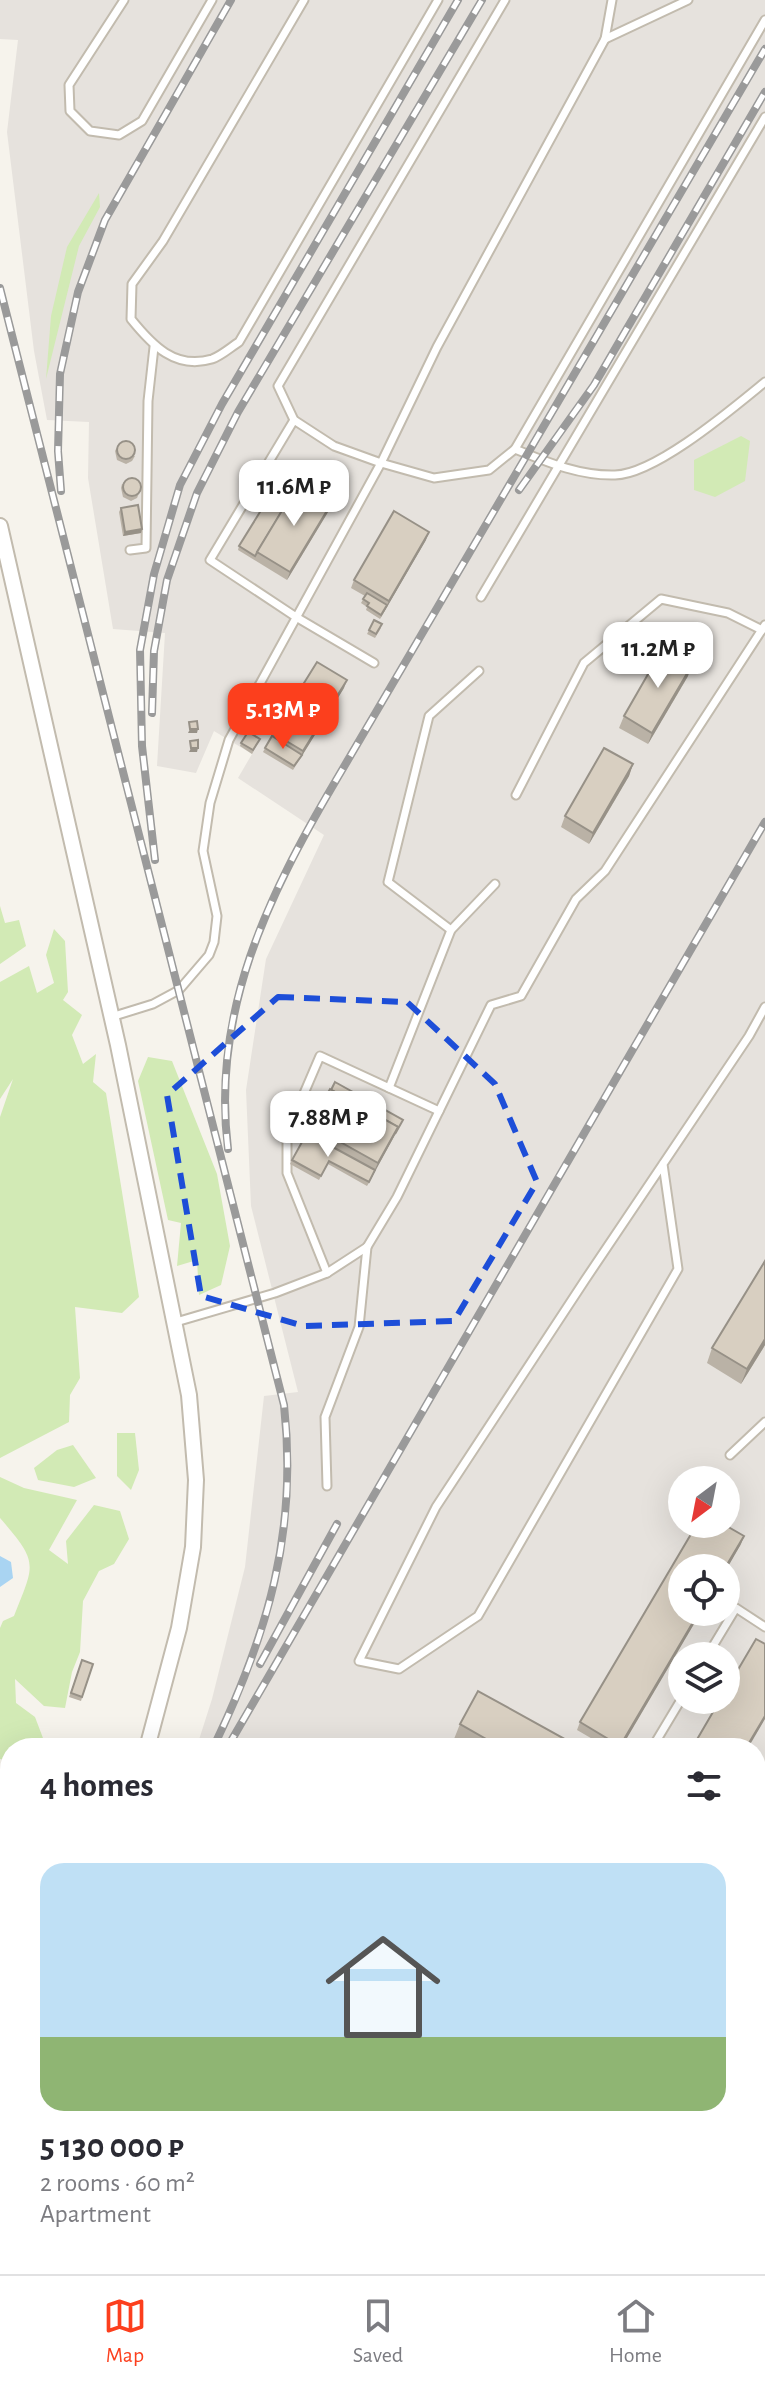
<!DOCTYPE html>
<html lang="en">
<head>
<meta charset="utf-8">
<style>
	:root { --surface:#fff; --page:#f7f7f7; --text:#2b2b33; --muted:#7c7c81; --line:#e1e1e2; --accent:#fc3f1d }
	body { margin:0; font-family:"Alegreya Sans",sans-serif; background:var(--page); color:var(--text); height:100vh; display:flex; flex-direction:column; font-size:30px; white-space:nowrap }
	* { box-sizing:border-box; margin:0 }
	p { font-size:26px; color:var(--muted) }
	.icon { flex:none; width:44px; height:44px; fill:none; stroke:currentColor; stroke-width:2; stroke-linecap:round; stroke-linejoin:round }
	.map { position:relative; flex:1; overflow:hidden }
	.sheet { position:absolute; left:0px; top:1738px; width:766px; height:536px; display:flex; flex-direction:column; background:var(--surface); border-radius:32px 32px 0 0; box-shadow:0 8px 32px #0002 }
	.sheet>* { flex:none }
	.needle { width:52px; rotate:212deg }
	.buttons { position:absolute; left:668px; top:1466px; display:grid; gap:16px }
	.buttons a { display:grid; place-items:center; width:72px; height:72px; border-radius:50%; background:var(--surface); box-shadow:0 8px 32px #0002; font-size:40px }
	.price { position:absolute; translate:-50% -68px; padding:0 18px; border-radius:16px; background:#fff; color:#222; font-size:26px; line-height:52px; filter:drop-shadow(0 2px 4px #0008) }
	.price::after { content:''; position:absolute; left:50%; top:48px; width:24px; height:18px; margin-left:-12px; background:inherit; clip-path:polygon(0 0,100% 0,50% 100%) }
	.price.selected { background:var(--accent); color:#fff }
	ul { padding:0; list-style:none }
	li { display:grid; align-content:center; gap:16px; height:424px; padding:0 40px }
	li+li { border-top:2px solid var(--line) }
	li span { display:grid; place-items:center; height:248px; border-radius:24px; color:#555 }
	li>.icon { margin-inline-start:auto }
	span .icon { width:144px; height:144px; fill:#fffc; stroke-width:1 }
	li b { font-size:34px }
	h2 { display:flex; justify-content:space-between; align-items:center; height:96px; padding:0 40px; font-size:34px }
	.dock { display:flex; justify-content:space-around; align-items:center; height:112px; border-top:2px solid var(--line); background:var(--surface); font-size:22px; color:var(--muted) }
	.dock a { display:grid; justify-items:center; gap:4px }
	.dock .selected { color:var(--accent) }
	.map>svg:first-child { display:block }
	.industrial { fill:#e6e2dd; fill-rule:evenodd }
	.green { fill:#d2eab5 }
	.water { fill:#a9d4f2 }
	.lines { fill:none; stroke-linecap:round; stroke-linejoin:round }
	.lane-casing { stroke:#c2bbae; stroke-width:11 }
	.street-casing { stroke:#c2bbae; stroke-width:18 }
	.lane { stroke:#fff; stroke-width:7 }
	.street { stroke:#fff; stroke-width:14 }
	.rail-casing { stroke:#9a9a9a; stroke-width:8 }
	.rail { stroke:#fff; stroke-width:5; stroke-dasharray:15; stroke-linecap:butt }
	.wall { fill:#bab2a6 }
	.shaded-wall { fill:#979187 }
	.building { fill:#d8cfc1; stroke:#979187; stroke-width:2 }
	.marked { fill:none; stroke:#1d4ed8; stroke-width:6; stroke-dasharray:16 10; stroke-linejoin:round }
</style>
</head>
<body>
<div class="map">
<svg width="765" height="2274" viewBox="0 0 765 2274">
	<rect width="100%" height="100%" fill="#f6f3ec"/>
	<g class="industrial">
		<path d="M0 0H765V2274H592L587 2264H756V1748L197 1746 212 1699 245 1567 264 1396 298 1392 251 1206 246 1090 266 959 324 835 238 778 252 754 214 731 196 773 157 766 165 633 113 629 88 478 89 422 47 420 34 351 7 132 18 40 0 39ZM682 1480H726V1524H682ZM682 1568H726V1612H682ZM682 1656H726V1700H682Z"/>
		<path d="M71 2264H528L534 2274H71Z"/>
	</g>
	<g class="green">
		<path d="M99 193 100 207 79 246 46 379 51 316 67 247Z"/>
		<path d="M741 436 750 441 745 481 715 497 694 490V460Z"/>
		<path d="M0 906 5 923 19 920 26 946 0 964Z"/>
		<path d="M54 929 65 941 68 992 63 1000 82 1015 72 1035 83 1064 96 1054 93 1082 106 1093 139 1297 122 1313 75 1307 80 1378 70 1395 69 1422 0 1458V1117L13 1079 0 1099V982L29 966 37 993 54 983 46 955Z"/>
		<path d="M148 1057 172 1061 217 1174 230 1246 221 1285 199 1295 197 1260 177 1266 181 1223 168 1220 138 1081Z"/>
		<path d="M117 1433H135L139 1470 131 1490 117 1476Z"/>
		<path d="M73 1445 96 1478 74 1487 38 1480 34 1468 57 1450Z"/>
		<path d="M0 1477 24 1488 77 1500 49 1550 68 1564 66 1541 94 1505 120 1511 129 1539 114 1564 99 1571 83 1601 80 1652 72 1672 65 1708 44 1706 15 1679 16 1703 35 1717 46 1746 10 1748V1761L0 1759V1628L3 1621 14 1616C35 1563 39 1563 0 1518Z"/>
		<path d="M7 2246 10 2247V2264H17V2274H2V2261Z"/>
	</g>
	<path class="water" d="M0 1556 11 1562 13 1578 0 1587Z"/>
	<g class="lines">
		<g class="lane-casing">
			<g id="lane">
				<path d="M124 0 69 85 70 111 90 131 119 135 142 121 212 0"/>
				<path d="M304 0 163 241 132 284 131 319C152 345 175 370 212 359 221 356 231 347 239 342L438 0"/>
				<path d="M505 0 278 386 294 420 334 446 381 463 434 478 489 470 515 449 765 20"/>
				<path d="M605 39 688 0"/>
				<path d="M294 420 210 560 296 617 374 663"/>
				<path d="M515 449C547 462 579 476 615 475 656 474 733 408 765 382"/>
				<path d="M130 550 146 548 148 401 154 347"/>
				<path d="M481 597 765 117"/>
				<path d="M516 795 584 663 661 599 728 613 762 630"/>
				<path d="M451 930 388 882 429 716 479 671"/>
				<path d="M111 1017 153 1004 179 990 209 955 214 942 217 916 203 851 210 803 229 740 381 463 437 347 605 39 612 0"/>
				<path d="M389 1088 451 930 495 884"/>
				<path d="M663 1164 678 1269 478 1616 399 1669 359 1661 436 1507 585 1280 749 1036 765 1007"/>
				<path d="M327 1273 287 1173V1133L320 1056 439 1111"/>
				<path d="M176 1322 275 1293 327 1273 367 1247 397 1197 491 1005 521 996 576 899 605 871 765 625"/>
				<path d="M730 1455 765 1422"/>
				<path d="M327 1486 325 1417 359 1327 367 1247"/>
				<path d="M707 1656 736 1608 765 1627"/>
				<path d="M652 1748 682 1698"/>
				<path d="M760 1908 765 1899"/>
				<path d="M756 1955 765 1944"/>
				<path d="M0 2053 10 2056"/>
				<path d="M756 2107 765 2103"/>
				<path d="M604 2264 609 2274"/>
				<path d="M112 2265 131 2274"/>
			</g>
		</g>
		<g class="street-casing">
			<g id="street">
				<path d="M0 526 118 1045 189 1395 196 1480 193 1547 179 1628 147 1748"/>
				<path d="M0 2104 10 2079"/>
			</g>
		</g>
		<use href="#lane" class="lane"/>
		<use href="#street" class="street"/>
		<g class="rail-casing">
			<g id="rail">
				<path d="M0 288 284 1405C298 1532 268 1634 213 1748"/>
				<path d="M519 490 594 385 765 92"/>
				<path d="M61 491 58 451 60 374 78 292 105 220 231 0"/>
				<path d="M152 713 154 651 167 580 197 493 238 412 482 0"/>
				<path d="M155 860 142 746 140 650 154 574 180 485 222 404 458 0"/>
				<path d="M228 1149C211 1012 268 896 335 782L765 49"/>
				<path d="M260 1664 337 1524"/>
				<path d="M227 1748 765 822"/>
				<path d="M40 2264 41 2274"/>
			</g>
		</g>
		<use href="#rail" class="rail"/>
	</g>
	<g class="wall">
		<path d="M117 447 135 456 132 461 126 464 117 460 115 451Z"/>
		<path d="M122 484 142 486 137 498 131 501 123 497 121 488Z"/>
		<path d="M296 488 331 504 328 512 287 580 238 550 239 546Z"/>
		<path d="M121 508 142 529 141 533 123 536 119 512Z"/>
		<path d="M426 540 380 619 366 610 367 607 361 603 365 596 351 588 354 580Z"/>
		<path d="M381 628 375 638 367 634 369 630Z"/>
		<path d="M688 676 648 744 619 728 624 716Z"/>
		<path d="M344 688 293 770 263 752 273 733Z"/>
		<path d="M260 739 252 754 240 746 241 743Z"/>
		<path d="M633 764 629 776 589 844 561 827 565 816Z"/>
		<path d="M403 1120 367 1186 328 1164 319 1180 290 1164 310 1125Z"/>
		<path d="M765 1345 741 1384 707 1363 712 1348Z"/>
		<path d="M741 1544 621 1748H608L577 1730 580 1722Z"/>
		<path d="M82 1660 93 1664 81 1701 69 1697Z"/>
		<path d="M460 1724 581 1748H470L454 1739Z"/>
		<path d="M756 1762 765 1768V1799L763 1802 764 1809 765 1810V1865L756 1860Z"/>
	</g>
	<g class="shaded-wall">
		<path d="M331 504 328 512 287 580 290 572Z"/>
		<path d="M142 529 141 533 123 536 125 532Z"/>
		<path d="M429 532 426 540 380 619 389 601Z"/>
		<path d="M692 665 688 676 648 744 652 733Z"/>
		<path d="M347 680 344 688 300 759 303 751Z"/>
		<path d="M190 729H198L197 733H188Z"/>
		<path d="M191 748H198L197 752H189Z"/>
		<path d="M633 764 629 776 589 844 593 833Z"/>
		<path d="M403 1120 401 1124 367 1186 378 1163Z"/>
		<path d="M765 1339V1345L741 1384 747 1369Z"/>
		<path d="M744 1536 741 1544 726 1570V1568Z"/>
		<path d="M699 1612H701L621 1748H619Z"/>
		<path d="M765 1716V1719L748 1748H746Z"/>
	</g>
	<g class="building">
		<circle cx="126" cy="450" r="9"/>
		<circle cx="132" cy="487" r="9"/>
		<path d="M281 478 296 488 255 556 239 546Z"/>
		<path d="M298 484 331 504 290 572 257 552Z"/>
		<path d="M138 505 142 529 125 532 121 508Z"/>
		<path d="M394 511 429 532 389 601 354 580Z"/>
		<path d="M367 593 387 605 381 615 367 606 369 603 363 599Z"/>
		<path d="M374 620 382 624 376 634 369 630Z"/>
		<path d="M663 648 692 665 652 733 624 716Z"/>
		<path d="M317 662 347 680 303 751 273 733Z"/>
		<path d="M197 721 198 729H190L189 722Z"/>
		<path d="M248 732 260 739 253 750 241 743Z"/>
		<path d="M272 736 302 755 294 766 265 748Z"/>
		<path d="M198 740V748H191L190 741Z"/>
		<path d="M604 748 633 764 593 833 565 816Z"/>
		<path d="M335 1082 403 1120 395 1134 398 1127 331 1090Z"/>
		<path d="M330 1089 398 1127 378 1163 310 1125Z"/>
		<path d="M307 1133 375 1170 369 1182 329 1161 321 1176 292 1160Z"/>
		<path d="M765 1261V1339L747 1369 712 1348Z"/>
		<path d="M697 1524H723L744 1536 725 1568H682V1612H699L620 1746 580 1722Z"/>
		<path d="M756 1639 765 1644V1716L746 1748H692L720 1700H726V1690Z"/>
		<path d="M82 1660 93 1664 82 1697 71 1693Z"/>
		<path d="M478 1691 581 1748H502L460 1724Z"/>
		<path d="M756 1762 765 1768V1795L762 1800 756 1796Z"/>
		<path d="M0 1785 4 1786 0 1798Z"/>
		<path d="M756 1796 763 1800 765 1805 756 1820Z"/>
		<path d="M764 1809 765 1810V1855L756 1850V1822Z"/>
	</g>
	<path class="marked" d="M278 997 407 1002 495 1084 537 1182 454 1321 304 1326 201 1296 167 1095Z"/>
</svg>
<div class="buttons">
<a><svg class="needle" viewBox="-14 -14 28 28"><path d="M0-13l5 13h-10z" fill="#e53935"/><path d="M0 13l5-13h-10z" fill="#7c7c81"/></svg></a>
<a><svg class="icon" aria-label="locate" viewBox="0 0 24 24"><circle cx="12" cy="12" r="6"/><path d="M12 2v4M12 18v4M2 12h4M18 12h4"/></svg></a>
<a><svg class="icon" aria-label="layers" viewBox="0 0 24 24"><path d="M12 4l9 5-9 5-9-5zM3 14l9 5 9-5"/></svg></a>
</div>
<b class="price" style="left:294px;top:528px">11.6M ₽</b>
<b class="price" style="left:658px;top:690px">11.2M ₽</b>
<b class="price selected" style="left:283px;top:751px">5.13M ₽</b>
<b class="price" style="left:328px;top:1159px">7.88M ₽</b>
<section class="sheet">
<h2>4 homes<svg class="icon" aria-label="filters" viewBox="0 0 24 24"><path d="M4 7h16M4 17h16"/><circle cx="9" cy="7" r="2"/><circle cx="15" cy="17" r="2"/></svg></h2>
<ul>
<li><span style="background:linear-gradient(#bfe0f5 70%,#8fb573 0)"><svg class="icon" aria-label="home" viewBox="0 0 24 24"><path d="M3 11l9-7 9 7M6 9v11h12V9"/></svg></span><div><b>5 130 000 ₽</b><p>2 rooms · 60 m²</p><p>Apartment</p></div></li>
</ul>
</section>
</div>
<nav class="dock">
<a class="selected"><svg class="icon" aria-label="map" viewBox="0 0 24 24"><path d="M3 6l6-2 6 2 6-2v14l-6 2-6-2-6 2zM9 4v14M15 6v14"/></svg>Map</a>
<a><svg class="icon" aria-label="saved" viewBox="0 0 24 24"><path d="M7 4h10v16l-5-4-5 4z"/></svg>Saved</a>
<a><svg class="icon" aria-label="home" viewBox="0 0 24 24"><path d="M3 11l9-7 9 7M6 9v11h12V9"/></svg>Home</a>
</nav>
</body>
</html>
